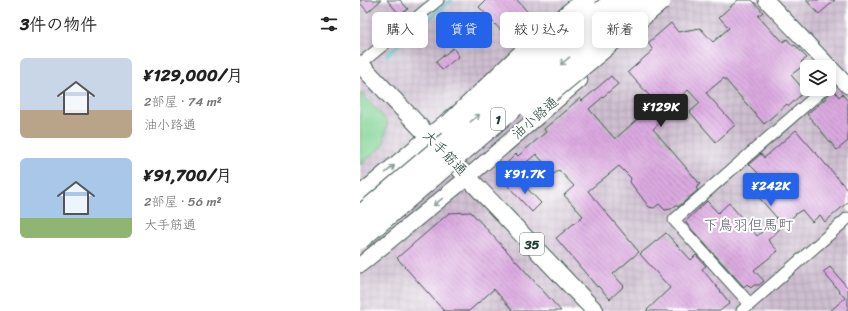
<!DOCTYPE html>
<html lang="ja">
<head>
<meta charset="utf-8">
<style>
	:root { --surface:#fff; --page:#f6f6f6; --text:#222; --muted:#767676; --accent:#2563eb }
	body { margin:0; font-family:Sriracha,"Klee One",sans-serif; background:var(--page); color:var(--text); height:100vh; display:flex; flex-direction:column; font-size:15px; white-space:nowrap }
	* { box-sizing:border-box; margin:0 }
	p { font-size:13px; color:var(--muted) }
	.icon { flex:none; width:22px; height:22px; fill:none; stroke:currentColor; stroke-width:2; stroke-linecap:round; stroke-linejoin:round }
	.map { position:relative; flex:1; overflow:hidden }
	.sheet { display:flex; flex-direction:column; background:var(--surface); width:360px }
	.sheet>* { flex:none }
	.guide { position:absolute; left:12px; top:12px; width:380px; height:36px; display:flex; gap:8px }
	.buttons { position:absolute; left:440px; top:60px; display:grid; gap:8px }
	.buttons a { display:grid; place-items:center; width:36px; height:36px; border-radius:6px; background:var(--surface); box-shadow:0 2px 10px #0003; font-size:20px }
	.price { position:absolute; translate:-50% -34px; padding:0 9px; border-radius:4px; background:var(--accent); color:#fff; font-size:13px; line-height:26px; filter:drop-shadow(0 1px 2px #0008) }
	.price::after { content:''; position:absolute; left:50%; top:24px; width:12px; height:9px; margin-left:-6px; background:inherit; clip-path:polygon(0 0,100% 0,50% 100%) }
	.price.active { background:#222; color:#fff }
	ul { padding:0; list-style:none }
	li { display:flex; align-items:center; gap:12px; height:100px; padding:0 20px }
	li span { display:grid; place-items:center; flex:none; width:112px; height:80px; border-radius:6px; color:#555 }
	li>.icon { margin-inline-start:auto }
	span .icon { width:48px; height:48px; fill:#fffc; stroke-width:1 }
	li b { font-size:17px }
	h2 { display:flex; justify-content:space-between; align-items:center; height:48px; padding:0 20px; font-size:17px }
	.pill { padding:0 14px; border-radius:6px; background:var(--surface); box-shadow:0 2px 10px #0003; font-size:14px; line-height:36px }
	.pill.active { background:var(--accent); color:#fff }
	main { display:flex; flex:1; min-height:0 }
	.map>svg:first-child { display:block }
	.industrial { fill:url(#industrial-grid); fill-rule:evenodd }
	.green { fill:#7ed091; stroke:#4e8662 }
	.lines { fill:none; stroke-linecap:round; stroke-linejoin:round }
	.stream { stroke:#56c3ce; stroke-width:3.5 }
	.building { fill:url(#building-back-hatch) }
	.street-casing { stroke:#3f574d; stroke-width:13 }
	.secondary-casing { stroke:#3f574d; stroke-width:17 }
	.primary-casing { stroke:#3f574d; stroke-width:19 }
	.street { stroke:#fff; stroke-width:11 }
	.secondary { stroke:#fff; stroke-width:15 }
	.primary { stroke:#fff; stroke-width:17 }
	.highway-bridge-casing { stroke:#3f574d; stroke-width:22; stroke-linecap:butt }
	.highway-bridge { stroke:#fff; stroke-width:20 }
	.oneway { stroke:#8f9e9a }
	.labels { text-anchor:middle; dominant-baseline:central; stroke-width:4; stroke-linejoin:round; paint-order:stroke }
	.shield { fill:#fff; stroke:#627771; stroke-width:1 }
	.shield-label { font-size:13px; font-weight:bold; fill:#1f3d34 }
	.street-label { font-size:14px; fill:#1f3d34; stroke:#fff }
	.neighbourhood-label { font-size:15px; fill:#616370; stroke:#fff }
</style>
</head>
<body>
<main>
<section class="sheet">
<h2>3件の物件<svg class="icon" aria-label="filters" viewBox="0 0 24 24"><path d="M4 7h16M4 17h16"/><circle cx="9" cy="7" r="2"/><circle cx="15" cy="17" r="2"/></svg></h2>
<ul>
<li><span style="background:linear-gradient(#c9d6e8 65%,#b9a48a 0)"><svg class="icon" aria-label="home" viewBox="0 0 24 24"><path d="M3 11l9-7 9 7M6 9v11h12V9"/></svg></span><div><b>¥129,000/月</b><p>2部屋 · 74 m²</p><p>油小路通</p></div></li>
<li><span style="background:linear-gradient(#a9c7e8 75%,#8fb573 0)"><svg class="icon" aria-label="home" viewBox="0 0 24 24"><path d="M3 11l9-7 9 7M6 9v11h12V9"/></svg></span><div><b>¥91,700/月</b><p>2部屋 · 56 m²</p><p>大手筋通</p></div></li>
</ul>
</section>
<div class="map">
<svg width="488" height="311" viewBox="0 0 488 311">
	<defs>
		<pattern id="industrial-grid" width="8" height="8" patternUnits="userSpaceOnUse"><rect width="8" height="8" fill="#cebed0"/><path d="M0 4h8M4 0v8" fill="none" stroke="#b0a4b3"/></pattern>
		<pattern id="building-back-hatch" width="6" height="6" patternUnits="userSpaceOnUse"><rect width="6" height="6" fill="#dba9e0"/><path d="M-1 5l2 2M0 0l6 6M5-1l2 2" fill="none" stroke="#b18bb6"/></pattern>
	</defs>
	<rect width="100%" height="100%" fill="#fff"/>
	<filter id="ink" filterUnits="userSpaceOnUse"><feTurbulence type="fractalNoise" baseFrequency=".025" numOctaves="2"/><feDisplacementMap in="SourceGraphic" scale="8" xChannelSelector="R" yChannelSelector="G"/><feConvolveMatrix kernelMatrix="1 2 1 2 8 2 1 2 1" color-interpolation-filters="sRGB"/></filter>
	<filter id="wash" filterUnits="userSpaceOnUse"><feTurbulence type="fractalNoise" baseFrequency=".012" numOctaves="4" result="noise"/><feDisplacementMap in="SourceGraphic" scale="16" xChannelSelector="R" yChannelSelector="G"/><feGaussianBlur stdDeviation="0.9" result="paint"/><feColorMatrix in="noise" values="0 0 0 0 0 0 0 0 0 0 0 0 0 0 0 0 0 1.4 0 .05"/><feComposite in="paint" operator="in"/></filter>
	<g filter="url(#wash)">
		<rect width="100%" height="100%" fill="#f6ebd8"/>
		<path class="industrial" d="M0 0H488V311H0ZM447 67H469V89H447Z"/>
		<path class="green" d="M0 92 27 121 24 145 0 165Z"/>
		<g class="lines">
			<path class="stream" d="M27 55 91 0"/>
		</g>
		<g id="blocks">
			<g class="building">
				<path d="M0 0H21L8 12 0 3Z"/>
				<path d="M27 0H40L48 9 40 15Z"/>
				<path d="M126 0H157L172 17 147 37 119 7Z"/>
				<path d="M378 0H392L403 12 398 16 416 36 417 35 423 42 427 39 433 46 435 45 447 58 441 62 444 65 431 75 445 91 429 106 427 104 404 124 364 78 346 93 375 125 356 142 330 112 340 103 328 90 300 114 304 119 293 129 340 184 336 188 338 190 318 207 316 205 311 209 305 210 299 204 294 208 289 207 270 182 271 178 259 166 228 191 279 252 253 274 264 286 250 299 238 286 237 287 196 238 223 216 204 195 214 186 199 170 194 174 176 154 154 173 146 164 156 154 158 156 186 132 184 129 220 98 222 101 251 76 258 84 229 109 255 139 296 103 268 72 293 50 288 43 311 23 318 32 340 28 353 42 369 28 359 17Z"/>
				<path d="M446 0H475L459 14Z"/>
				<path d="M93 48 99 56 82 70 76 62Z"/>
				<path d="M473 89 479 97 482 94 488 101V141L477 150 447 114 465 99Z"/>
				<path d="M436 130 488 190V202L465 222 460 215 452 222 442 210 437 213 408 240 418 251 394 270 404 281 399 285H394L391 288 387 284 384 287 326 223V221L347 201 358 213 369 203 397 236 402 232 417 218 387 184 399 174 389 164 401 154 404 158Z"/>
				<path d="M157 178 181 203 172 212 148 186Z"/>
				<path d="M111 212 166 272 201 311H153L134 289 109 311H84L37 258 89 213Z"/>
				<path d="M306 233 331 260 336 255 346 266 342 269 370 303 360 311H286L310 288 280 254Z"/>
				<path d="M470 267 488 288V309L485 311H470L485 298 463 272Z"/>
			</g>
		</g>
	</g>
	<g filter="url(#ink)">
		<use href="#blocks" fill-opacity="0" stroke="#3f574d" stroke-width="1"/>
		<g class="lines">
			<g class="street-casing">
				<g id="street">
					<path d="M0 64 78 0"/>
					<path d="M390 304 314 220 464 89"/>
					<path d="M382 311 488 218"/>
				</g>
			</g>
			<g class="secondary-casing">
				<g id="secondary">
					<path d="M406 0 488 86"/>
					<path d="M0 194 95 114"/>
					<path d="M0 265 108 177 220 80"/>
				</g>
			</g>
			<g class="primary-casing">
				<path id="primary" d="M0 64 235 311"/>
			</g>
			<use href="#street" class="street"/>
			<use href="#secondary" class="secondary"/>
			<use href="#primary" class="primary"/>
			<g class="highway-bridge-casing">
				<g id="highway-bridge">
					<path d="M170 109 301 0"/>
					<path d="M89 125 172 45 226 0"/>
					<path d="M0 216 255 0"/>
					<path d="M0 239 278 0"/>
				</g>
			</g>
			<use href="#highway-bridge" class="highway-bridge"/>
		</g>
		<defs><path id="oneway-shaft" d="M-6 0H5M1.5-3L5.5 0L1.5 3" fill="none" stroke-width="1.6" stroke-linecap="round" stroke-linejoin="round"/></defs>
		<g class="oneway">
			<use href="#oneway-shaft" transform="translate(205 61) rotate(140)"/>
			<use href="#oneway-shaft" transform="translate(115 118) rotate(-40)"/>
			<use href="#oneway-shaft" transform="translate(30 169) rotate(-40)"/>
			<use href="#oneway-shaft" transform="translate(78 202) rotate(141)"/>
		</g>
	</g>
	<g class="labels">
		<g class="shield">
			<rect x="131" y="108" width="14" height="22" rx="3"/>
			<rect x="160" y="233" width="24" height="22" rx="3"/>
		</g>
		<g class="shield-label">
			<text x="138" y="119">1</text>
			<text x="172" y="244">35</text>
		</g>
		<g class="street-label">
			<text transform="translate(175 118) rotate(-41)">油小路通</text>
			<text transform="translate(85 153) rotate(46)">大手筋通</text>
		</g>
		<g class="neighbourhood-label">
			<text x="388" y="225">下鳥羽但馬町</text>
		</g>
	</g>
</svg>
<div class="buttons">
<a><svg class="icon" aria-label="layers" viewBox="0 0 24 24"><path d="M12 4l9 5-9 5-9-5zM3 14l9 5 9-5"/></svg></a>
</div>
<b class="price active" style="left:301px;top:128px">¥129K</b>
<b class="price" style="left:165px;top:195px">¥91.7K</b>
<b class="price" style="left:411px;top:207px">¥242K</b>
<div class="guide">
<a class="pill">購入</a>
<a class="pill active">賃貸</a>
<a class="pill">絞り込み</a>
<a class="pill">新着</a>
</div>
</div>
</main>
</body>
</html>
